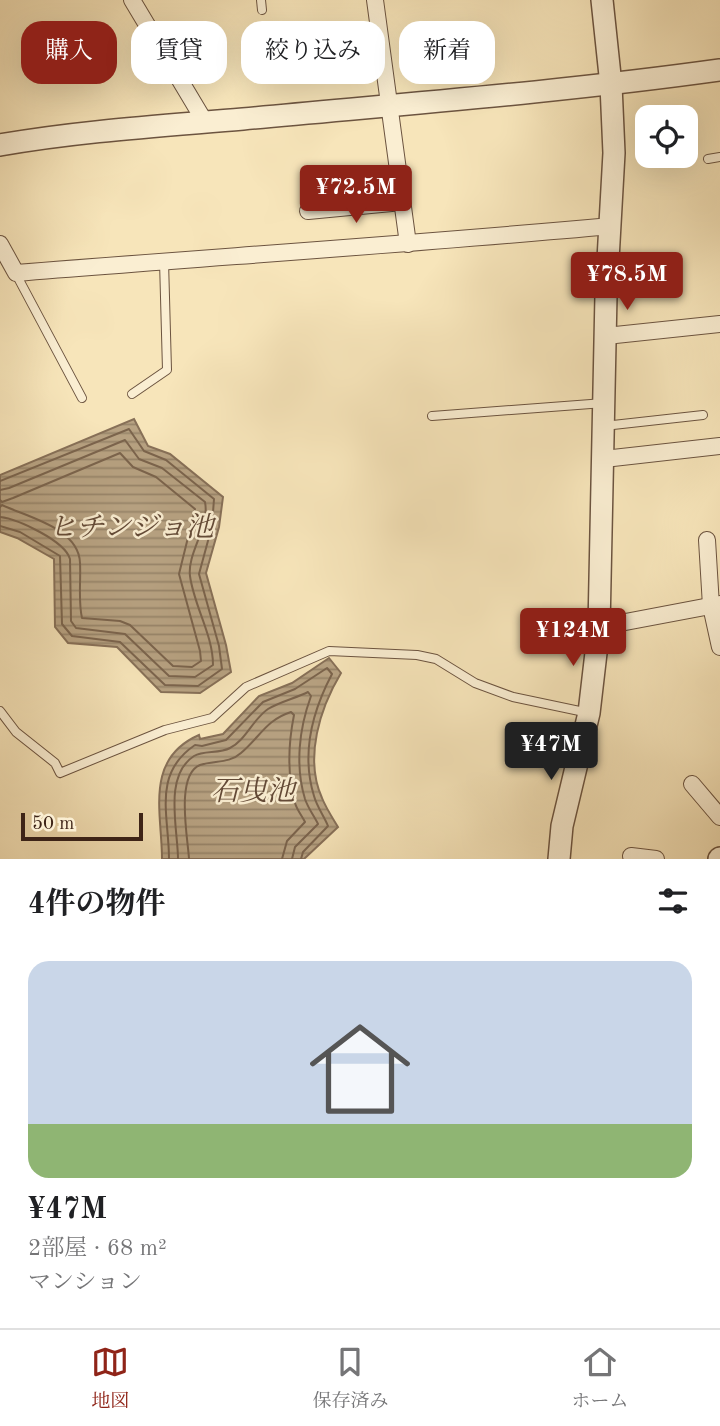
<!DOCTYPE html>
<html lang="ja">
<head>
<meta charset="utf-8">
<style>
	:root { --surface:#fff; --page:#f2f2f2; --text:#202124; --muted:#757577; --line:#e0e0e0; --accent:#8f2418 }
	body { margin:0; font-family:"Old Standard TT","Noto Serif JP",serif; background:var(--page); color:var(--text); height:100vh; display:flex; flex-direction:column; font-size:26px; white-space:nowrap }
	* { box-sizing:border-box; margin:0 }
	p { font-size:23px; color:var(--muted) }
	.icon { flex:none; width:38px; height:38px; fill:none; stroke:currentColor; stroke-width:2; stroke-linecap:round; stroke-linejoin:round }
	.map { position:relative; height:859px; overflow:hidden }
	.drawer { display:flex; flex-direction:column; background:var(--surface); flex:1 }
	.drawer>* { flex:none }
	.banner { position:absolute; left:21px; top:21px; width:679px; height:63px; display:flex; gap:14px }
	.buttons { position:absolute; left:635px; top:105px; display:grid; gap:14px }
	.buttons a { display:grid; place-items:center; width:63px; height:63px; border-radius:14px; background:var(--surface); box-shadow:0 7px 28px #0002; font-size:35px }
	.scale { position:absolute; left:21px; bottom:18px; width:122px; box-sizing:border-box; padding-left:7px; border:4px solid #3e2417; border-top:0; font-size:19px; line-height:24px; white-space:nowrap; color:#3e2417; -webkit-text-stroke:5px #faeed2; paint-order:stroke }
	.price { position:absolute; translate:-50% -60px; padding:0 16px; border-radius:7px; background:var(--accent); color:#fff; font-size:23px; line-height:46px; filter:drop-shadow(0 2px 4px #0008) }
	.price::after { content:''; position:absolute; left:50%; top:42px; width:21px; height:16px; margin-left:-10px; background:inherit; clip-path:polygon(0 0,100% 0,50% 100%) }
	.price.on { background:#222; color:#fff }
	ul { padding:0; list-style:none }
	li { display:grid; align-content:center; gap:14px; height:371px; padding:0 28px }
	li span { display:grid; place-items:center; height:217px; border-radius:21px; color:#555 }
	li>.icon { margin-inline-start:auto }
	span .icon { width:126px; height:126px; fill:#fffc; stroke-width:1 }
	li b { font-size:30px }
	h2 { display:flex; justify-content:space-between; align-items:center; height:84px; padding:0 28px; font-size:30px }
	.tag { padding:0 24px; border-radius:21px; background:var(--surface); box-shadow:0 7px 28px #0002; font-size:24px; line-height:63px }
	.tag.on { background:var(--accent); color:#fff }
	.dock { display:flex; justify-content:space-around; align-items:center; height:98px; border-top:2px solid var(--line); background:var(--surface); font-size:19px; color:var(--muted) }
	.dock a { display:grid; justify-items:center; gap:4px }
	.dock .on { color:var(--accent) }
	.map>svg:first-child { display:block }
	.water { fill:url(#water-rules); stroke:#877058; stroke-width:2 }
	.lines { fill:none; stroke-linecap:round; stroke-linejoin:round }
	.shore { stroke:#7b644d; stroke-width:2 }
	.service-casing { stroke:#6c5440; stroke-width:10 }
	.minor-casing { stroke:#6c5440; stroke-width:18 }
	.tertiary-casing { stroke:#6c5440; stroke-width:24 }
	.service { stroke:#faeed2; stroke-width:8 }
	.minor { stroke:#faeed2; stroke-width:16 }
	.tertiary { stroke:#faeed2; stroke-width:21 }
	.labels { text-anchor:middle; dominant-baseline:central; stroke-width:5; stroke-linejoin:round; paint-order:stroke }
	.water-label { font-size:28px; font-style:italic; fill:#634a37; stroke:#faeed2 }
</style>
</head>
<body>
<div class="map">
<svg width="720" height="859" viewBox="0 0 720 859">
	<defs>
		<pattern id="water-rules" width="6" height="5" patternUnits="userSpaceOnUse" patternTransform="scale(1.75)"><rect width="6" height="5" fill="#b8a383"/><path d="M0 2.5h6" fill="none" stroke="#97856a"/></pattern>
	</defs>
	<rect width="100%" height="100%" fill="#f7e5ba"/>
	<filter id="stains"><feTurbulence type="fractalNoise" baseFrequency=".00286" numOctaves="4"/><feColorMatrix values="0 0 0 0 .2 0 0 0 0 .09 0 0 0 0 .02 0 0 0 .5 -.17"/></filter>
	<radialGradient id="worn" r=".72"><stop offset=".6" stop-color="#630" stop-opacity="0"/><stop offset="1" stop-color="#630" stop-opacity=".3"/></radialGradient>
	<g class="water">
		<path d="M134 419 148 446 170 454 223 497 219 527 206 573 226 645 231 672 200 693 161 692 117 647 68 643 55 627 54 559 17 538 0 532V475Z"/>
		<path d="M329 658 341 673C320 708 304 758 322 798 326 808 332 817 338 827L304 859H162C162 813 144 759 199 735L200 739 223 734 259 696 292 683Z"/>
	</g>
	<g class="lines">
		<g class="shore">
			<path d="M0 481 129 429 144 451 166 460 214 499 212 526 199 574 219 646 222 669 198 686 165 685 120 642 72 636 62 624 60 556 20 532 0 526"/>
			<path d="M0 490 9 488 125 440 139 459 162 468 205 502C210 527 187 553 190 576 194 606 213 635 213 665L195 677 169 676 125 634 76 628 71 621 70 559C65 541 18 519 0 517"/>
			<path d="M0 500 2 502 13 498 120 453 133 467 156 477 195 509 179 574 200 651 201 661 192 667 173 666 130 625 120 621 82 618C78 601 81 581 80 563 79 528 27 517 2 505L0 507"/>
			<path d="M169 859C169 815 152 774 195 745L202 746 226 740 263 702 295 689 327 668 332 674C312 712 301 754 314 796 317 807 324 816 328 826L303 852 301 859"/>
			<path d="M178 859C178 829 163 776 194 756 204 750 219 754 230 748 246 740 253 719 268 709 279 702 296 698 308 692L311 696C299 729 295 766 305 799 308 808 314 816 318 824L295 847 292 859"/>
			<path d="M189 859C188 839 175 775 200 765 214 760 229 764 241 753 260 737 266 720 291 712L294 715C288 745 287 774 295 803 297 810 302 816 305 822L287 841 282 859"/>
		</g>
		<g class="service-casing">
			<g id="service">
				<path d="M261 0 262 10"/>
				<path d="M708 159 720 157"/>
				<path d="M16 274 82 398"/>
				<path d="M132 394 167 370 164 261"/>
				<path d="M432 416 604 403"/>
				<path d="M604 426 703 415"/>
				<path d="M0 711 16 732 55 763 60 773 165 730 212 718 246 687 329 651 417 655 436 659 475 683 513 697 589 713"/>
			</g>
		</g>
		<g class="minor-casing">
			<g id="minor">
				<path d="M132 0 205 122"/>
				<path d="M375 0 408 244"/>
				<path d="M308 211 402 202"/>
				<path d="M0 244 16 273C215 257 413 244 611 226"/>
				<path d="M606 336 720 324"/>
				<path d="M604 459 720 446"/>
				<path d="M707 540 711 606 720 647"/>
				<path d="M599 627 720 604"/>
				<path d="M692 784 720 817"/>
				<path d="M631 856 656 859"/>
			</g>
		</g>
		<g class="tertiary-casing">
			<g id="tertiary">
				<path d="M0 145C80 131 162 126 243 119 403 104 562 92 720 70"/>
				<path d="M559 859 562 826 589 713 599 627 606 295 614 153 611 85 602 0"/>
				<path d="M719 859 720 858"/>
			</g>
		</g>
		<use href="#service" class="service"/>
		<use href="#minor" class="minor"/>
		<use href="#tertiary" class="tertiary"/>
	</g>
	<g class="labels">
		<g class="water-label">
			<text x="131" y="529">ヒチンジョ池</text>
			<text x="253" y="793">石曳池</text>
		</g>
	</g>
	<rect width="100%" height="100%" filter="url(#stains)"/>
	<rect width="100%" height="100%" fill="url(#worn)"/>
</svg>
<div class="buttons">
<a><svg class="icon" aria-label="locate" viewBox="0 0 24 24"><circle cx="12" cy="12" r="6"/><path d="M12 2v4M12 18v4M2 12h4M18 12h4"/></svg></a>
</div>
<div class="scale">50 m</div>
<b class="price" style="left:356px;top:225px">¥72.5M</b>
<b class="price" style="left:627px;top:312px">¥78.5M</b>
<b class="price" style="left:573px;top:668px">¥124M</b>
<b class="price on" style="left:551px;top:782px">¥47M</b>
<div class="banner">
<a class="tag on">購入</a>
<a class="tag">賃貸</a>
<a class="tag">絞り込み</a>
<a class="tag">新着</a>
</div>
</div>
<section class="drawer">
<h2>4件の物件<svg class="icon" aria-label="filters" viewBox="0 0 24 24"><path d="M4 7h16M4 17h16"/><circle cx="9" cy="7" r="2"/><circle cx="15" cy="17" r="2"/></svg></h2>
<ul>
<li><span style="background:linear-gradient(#c9d6e8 75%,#8fb573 0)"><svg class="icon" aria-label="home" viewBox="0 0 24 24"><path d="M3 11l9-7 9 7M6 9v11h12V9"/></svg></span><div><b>¥47M</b><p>2部屋 · 68 m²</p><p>マンション</p></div></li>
</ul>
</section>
<nav class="dock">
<a class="on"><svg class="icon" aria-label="map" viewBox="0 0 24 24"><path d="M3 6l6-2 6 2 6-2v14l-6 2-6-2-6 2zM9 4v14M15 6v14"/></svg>地図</a>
<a><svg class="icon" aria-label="saved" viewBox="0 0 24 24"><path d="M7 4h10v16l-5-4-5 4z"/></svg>保存済み</a>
<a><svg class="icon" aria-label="home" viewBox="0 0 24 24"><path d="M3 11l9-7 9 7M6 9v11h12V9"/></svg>ホーム</a>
</nav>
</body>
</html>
